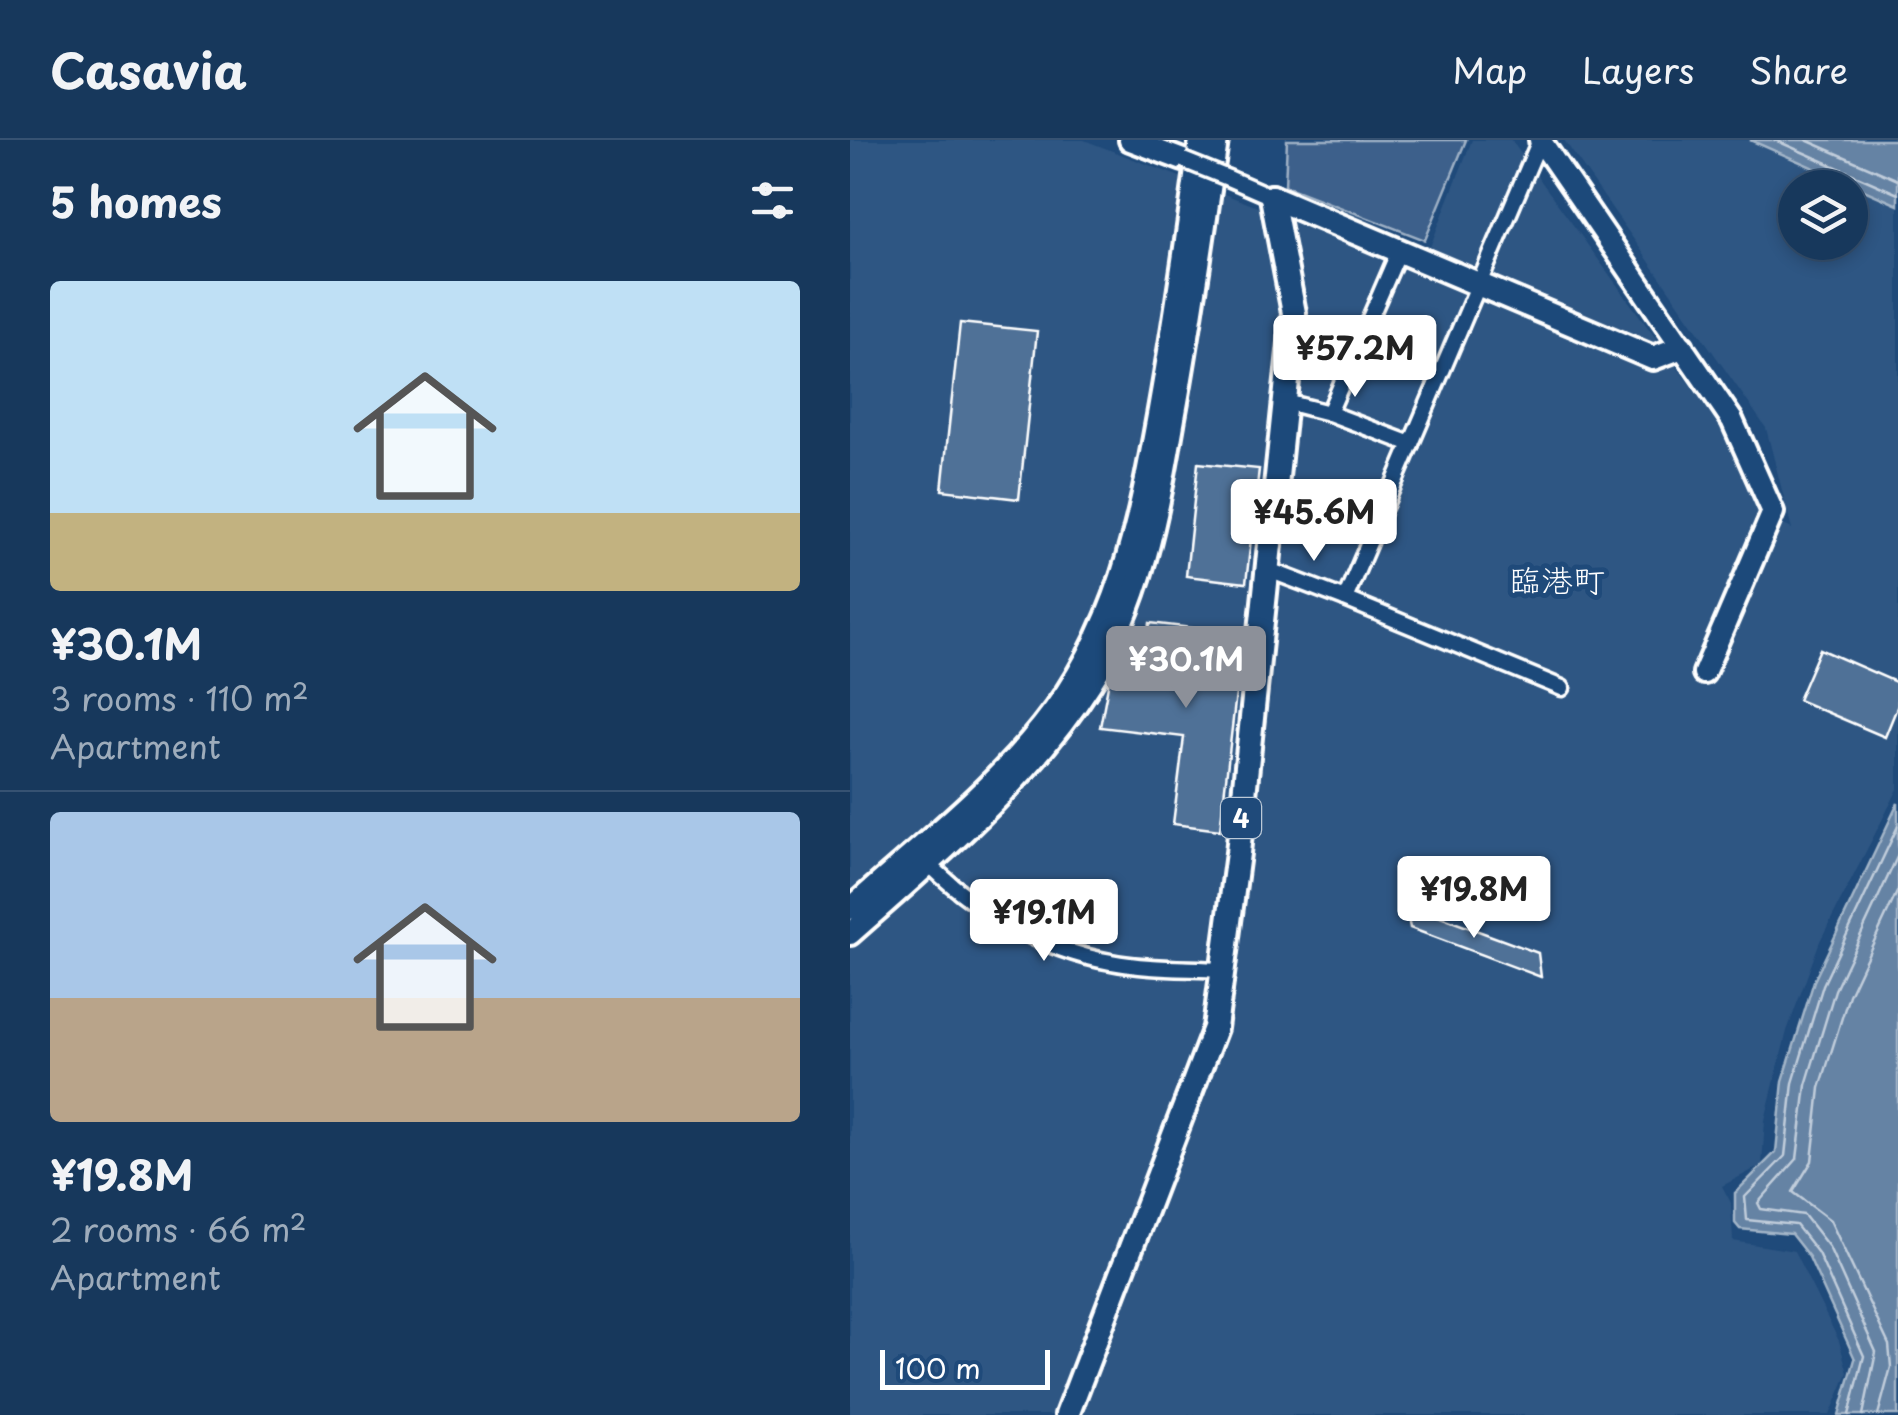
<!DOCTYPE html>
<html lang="en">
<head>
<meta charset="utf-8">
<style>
	:root { --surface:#17385c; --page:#244365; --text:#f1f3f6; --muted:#9eacbb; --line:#365272; --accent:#8c9099 }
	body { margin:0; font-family:"Playpen Sans","Klee One",sans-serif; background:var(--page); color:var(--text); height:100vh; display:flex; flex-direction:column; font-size:38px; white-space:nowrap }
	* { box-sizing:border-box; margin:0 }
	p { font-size:32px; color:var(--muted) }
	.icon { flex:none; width:55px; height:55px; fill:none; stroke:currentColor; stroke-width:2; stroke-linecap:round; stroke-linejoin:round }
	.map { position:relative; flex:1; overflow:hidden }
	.panel { display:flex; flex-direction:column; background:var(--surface); width:850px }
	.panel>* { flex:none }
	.controls { position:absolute; left:928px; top:30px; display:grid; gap:20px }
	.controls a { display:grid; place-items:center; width:90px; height:90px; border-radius:50%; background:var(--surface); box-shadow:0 5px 15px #0003,0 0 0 2px var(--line); font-size:50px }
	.scale { position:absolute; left:30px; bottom:25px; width:170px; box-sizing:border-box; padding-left:10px; border:5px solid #fff; border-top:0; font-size:28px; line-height:35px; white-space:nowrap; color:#fff; -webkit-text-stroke:8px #1f4a7a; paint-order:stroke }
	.price { position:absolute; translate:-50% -85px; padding:0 22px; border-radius:10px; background:#fff; color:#222; font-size:32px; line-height:65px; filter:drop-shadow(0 2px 5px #0008) }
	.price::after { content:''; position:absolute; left:50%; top:60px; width:30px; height:22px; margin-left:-15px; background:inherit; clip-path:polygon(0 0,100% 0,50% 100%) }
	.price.on { background:var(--accent); color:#fff }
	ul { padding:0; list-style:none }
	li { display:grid; align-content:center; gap:20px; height:530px; padding:0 50px }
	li+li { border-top:2px solid var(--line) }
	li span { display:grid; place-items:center; height:310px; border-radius:10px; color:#555 }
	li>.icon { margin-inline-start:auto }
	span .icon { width:180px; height:180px; fill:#fffc; stroke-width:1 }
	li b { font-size:42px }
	h2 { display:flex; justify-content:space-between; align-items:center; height:120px; padding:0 50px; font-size:42px }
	header { display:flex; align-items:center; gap:60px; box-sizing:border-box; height:140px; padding:0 50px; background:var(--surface); border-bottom:2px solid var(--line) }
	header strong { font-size:48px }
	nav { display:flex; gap:55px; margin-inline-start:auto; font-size:35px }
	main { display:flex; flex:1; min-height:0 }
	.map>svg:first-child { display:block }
	.built { fill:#2e5683; fill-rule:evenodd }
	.green { fill:#3c618b; stroke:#9eb0c5; stroke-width:2.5 }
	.water { fill:#6583a4; stroke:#a3b5c8; stroke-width:2.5 }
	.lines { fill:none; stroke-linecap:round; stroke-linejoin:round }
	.shore { stroke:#c1cddb; stroke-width:2.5 }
	.building { fill:#507197; stroke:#fff; stroke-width:2.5 }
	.street-casing { stroke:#fff; stroke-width:21 }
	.secondary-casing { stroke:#fff; stroke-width:28 }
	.primary-casing { stroke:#fff; stroke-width:30 }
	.street { stroke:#1f4a7a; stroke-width:14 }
	.secondary { stroke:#1f4a7a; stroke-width:20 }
	.primary { stroke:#1f4a7a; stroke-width:22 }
	.street-bridge-casing { stroke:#fff; stroke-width:21; stroke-linecap:butt }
	.street-bridge { stroke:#1f4a7a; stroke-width:14 }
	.labels { text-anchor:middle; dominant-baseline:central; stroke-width:10; stroke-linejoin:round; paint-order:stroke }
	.shield { fill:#1f4a7a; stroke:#bcc9d7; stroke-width:2.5 }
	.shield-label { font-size:25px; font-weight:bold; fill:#fff }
	.quarter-label { font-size:32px; fill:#fff; stroke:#1f4a7a }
</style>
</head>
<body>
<header>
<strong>Casavia</strong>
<nav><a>Map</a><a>Layers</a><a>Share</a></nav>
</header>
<main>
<section class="panel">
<h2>5 homes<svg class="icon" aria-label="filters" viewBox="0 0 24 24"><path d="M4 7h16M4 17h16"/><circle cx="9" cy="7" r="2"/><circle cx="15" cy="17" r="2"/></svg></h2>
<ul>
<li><span style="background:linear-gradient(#bfe0f5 75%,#c2b280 0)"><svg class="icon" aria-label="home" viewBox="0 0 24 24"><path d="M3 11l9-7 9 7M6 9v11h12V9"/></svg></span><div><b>¥30.1M</b><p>3 rooms · 110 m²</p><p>Apartment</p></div></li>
<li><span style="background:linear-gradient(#a9c7e8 60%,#b9a48a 0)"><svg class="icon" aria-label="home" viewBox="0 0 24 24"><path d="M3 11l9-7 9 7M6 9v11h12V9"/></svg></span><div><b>¥19.8M</b><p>2 rooms · 66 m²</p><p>Apartment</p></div></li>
</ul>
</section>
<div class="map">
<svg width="1048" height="1275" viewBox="0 0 1048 1275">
	<rect width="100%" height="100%" fill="#1f4a7a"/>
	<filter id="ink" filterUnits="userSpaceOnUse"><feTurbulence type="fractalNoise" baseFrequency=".01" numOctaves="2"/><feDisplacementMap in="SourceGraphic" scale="20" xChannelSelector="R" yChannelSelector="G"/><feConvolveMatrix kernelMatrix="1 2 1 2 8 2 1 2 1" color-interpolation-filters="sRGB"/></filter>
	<g filter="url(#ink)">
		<path class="built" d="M0 0H234L571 130 622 0H661L878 297 908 373 942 389 916 288 714 0H900L1048 65V649L970 801 937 891 915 980 912 1025 872 1046 881 1063 883 1101 944 1111 989 1201 998 1233 980 1275H0ZM945 48H1000V102H945Z"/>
		<path class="green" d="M437 0H616L575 100 435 46Z"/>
		<g class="water">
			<path d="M900 0H1048V65Z"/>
			<path d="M1048 663V1275H989L1005 1219 959 1117 941 1094 890 1089 885 1083V1053L926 1012 933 941 964 841Z"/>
		</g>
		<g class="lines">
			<g class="shore">
				<path d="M925 0 1048 54"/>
				<path d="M956 0 1048 40"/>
				<path d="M999 1275 1014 1216 968 1113 946 1085 897 1080 895 1057 935 1016 943 943 973 845 1048 686"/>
				<path d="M1013 1275 1026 1212 979 1107 954 1075 911 1069 908 1063 947 1019 956 945 985 850 1048 715"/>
				<path d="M1028 1275 1041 1227 1039 1205 980 1080 943 1052 962 1021 970 948 999 855 1048 750"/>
			</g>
		</g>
		<g class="building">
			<path d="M110 183 187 191 169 359 92 350Z"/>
			<path d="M348 323 409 329 396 443 336 436Z"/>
			<path d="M300 483 393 494 370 690 323 684 334 597 250 587 259 540 292 544Z"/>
			<path d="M970 509 1048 543V565L1035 597 948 560Z"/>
			<path d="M555 764 688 813 691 837 560 788Z"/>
		</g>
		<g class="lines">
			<g class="street-casing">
				<g id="street">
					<path d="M690 0 495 459 712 548"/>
					<path d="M378 38 422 57"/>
					<path d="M436 262 479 273 561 304"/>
					<path d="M479 273 549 111"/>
					<path d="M416 429 495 459"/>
					<path d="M73 718C121 768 191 810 261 822 296 829 334 828 370 830"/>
				</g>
			</g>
			<g class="secondary-casing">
				<g id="secondary">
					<path d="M280 0 333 20"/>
					<path d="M690 0 882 280 923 372 854 533"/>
					<path d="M0 769C65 710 138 654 192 586 269 489 288 387 309 270 325 180 338 90 350 0"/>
					<path d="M0 794C86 718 179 641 241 543 293 462 308 371 324 278 341 185 354 93 367 0"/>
				</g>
			</g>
			<g class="primary-casing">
				<g id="primary">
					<path d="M422 57 803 218 832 207"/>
					<path d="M217 1275 365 888 388 713 444 173 422 57"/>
				</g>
			</g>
			<use href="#street" class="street"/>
			<use href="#secondary" class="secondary"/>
			<use href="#primary" class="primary"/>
			<g class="street-bridge-casing">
				<path id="street-bridge" d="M333 20 378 38"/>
			</g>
			<use href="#street-bridge" class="street-bridge"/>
		</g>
	</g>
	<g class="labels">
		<rect class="shield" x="371" y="658" width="40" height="40" rx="8"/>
		<g class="shield-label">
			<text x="391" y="678">4</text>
		</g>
		<g class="quarter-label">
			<text x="707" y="439">臨港町</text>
		</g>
	</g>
</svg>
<div class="controls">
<a><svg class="icon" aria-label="layers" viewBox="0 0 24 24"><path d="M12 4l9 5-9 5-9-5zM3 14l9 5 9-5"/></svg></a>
</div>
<div class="scale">100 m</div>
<b class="price" style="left:505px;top:260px">¥57.2M</b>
<b class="price" style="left:464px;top:424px">¥45.6M</b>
<b class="price on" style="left:336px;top:571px">¥30.1M</b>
<b class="price" style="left:624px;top:801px">¥19.8M</b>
<b class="price" style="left:194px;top:824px">¥19.1M</b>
</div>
</main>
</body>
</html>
